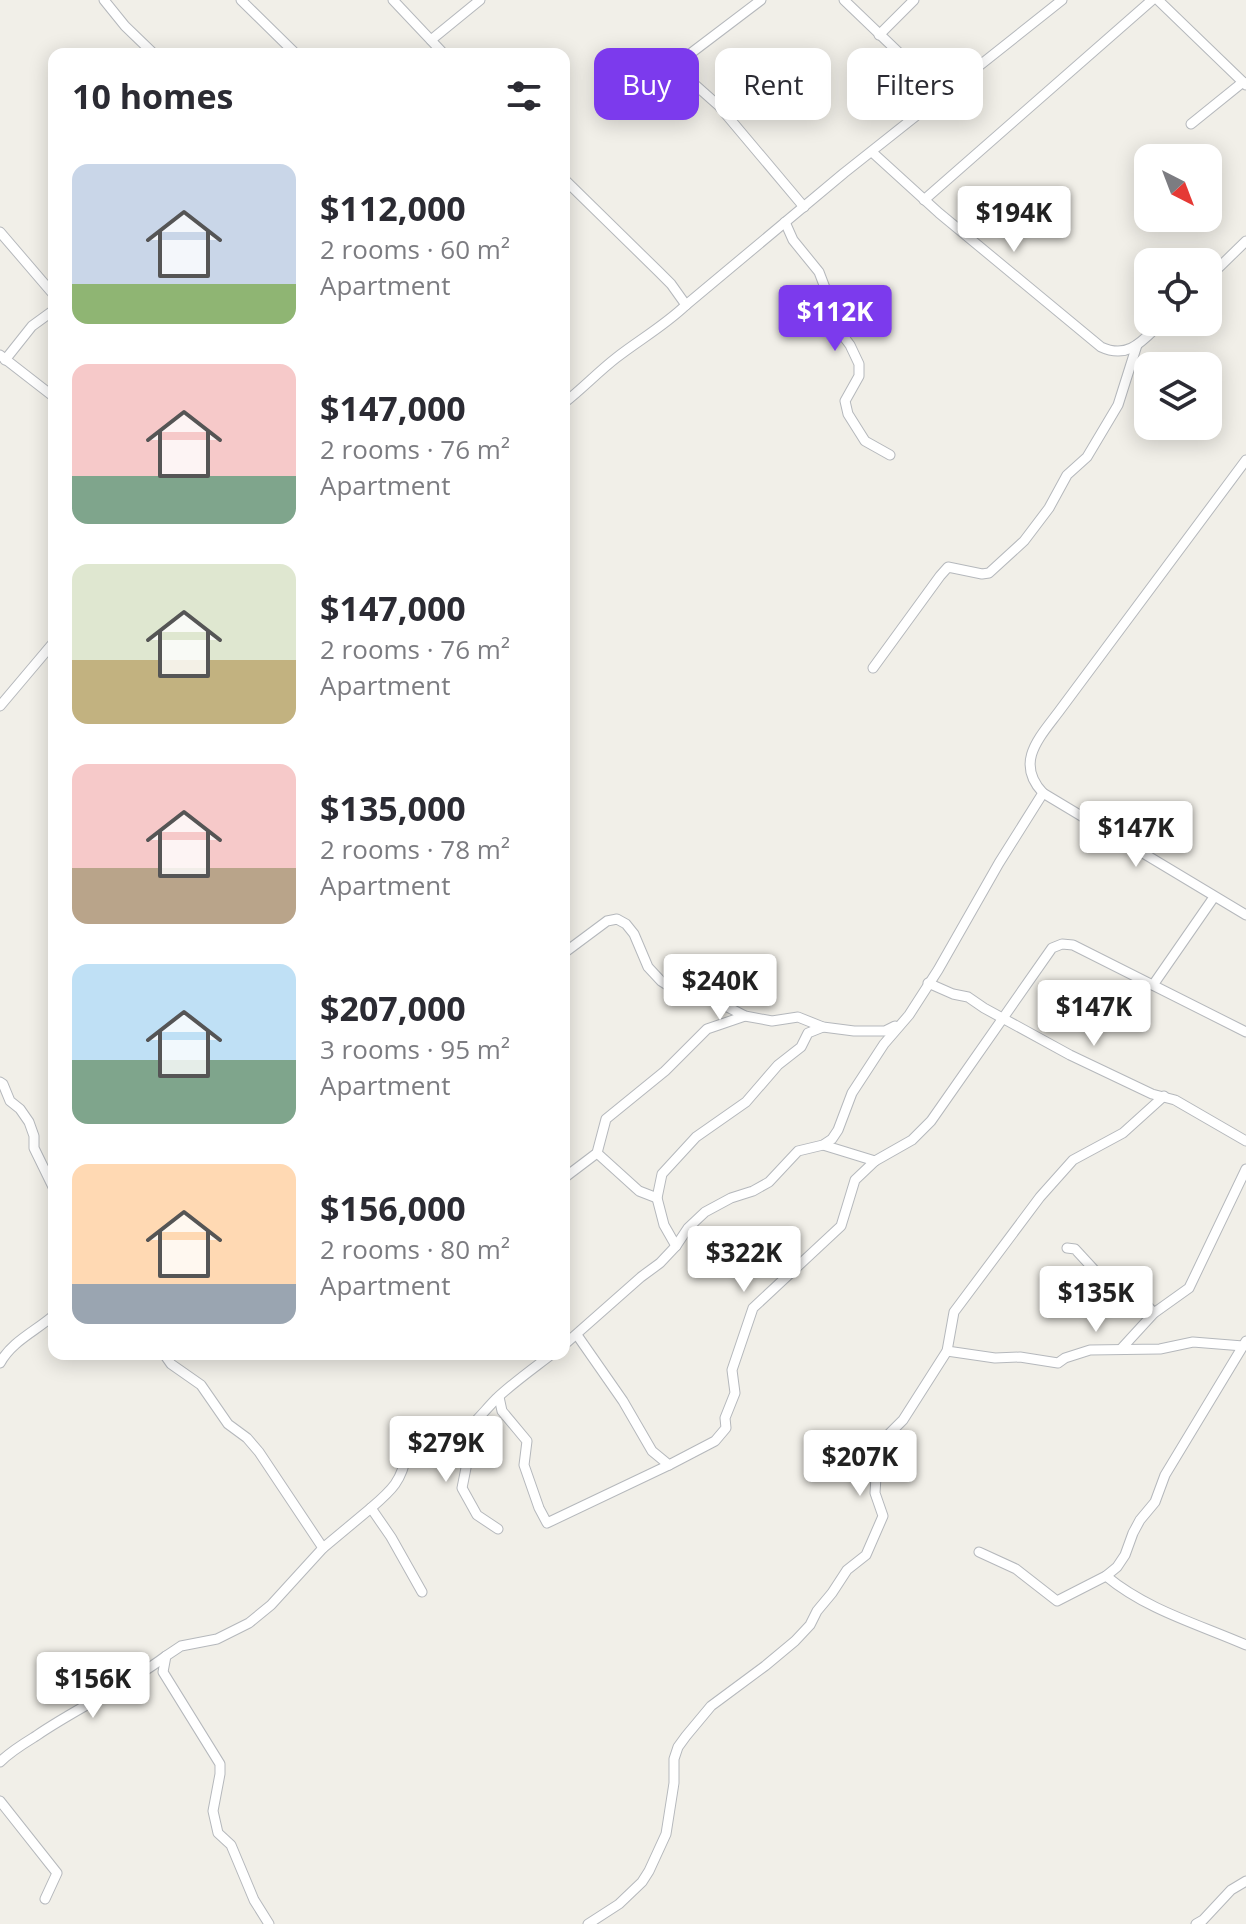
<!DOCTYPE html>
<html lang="en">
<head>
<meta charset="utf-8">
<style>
	:root { --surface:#fff; --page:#f2f2f3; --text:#2b2b33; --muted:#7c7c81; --accent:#7c3aed }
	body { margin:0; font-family:"Open Sans",sans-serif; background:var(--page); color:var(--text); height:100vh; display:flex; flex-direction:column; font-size:30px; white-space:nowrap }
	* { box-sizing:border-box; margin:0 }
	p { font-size:26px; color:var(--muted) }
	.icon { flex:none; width:44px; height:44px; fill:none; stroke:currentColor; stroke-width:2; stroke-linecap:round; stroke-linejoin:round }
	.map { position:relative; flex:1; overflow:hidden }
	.sheet { position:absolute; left:48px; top:48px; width:522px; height:1312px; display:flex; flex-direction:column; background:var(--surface); border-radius:16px; box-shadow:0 4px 20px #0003 }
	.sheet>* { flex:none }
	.hud { position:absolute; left:594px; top:48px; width:532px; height:72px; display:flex; gap:16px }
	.needle { width:52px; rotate:138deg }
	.fabs { position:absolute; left:1134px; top:144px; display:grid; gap:16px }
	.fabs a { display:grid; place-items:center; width:88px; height:88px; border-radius:16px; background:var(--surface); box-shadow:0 4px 20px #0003; font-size:40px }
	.price { position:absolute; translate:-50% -68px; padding:0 18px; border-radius:8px; background:#fff; color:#222; font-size:26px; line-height:52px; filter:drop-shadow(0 2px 4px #0008) }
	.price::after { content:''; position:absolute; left:50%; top:48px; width:24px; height:18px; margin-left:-12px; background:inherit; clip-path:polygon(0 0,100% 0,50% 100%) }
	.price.current { background:var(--accent); color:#fff }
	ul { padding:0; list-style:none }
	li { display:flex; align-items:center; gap:24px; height:200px; padding:0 24px }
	li span { display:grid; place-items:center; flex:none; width:224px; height:160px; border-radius:16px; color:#555 }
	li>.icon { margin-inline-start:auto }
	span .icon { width:96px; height:96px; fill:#fffc; stroke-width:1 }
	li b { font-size:34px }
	h2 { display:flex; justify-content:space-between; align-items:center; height:96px; padding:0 24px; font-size:34px }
	.tag { padding:0 28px; border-radius:16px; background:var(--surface); box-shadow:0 4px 20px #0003; font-size:28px; line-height:72px }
	.tag.current { background:var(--accent); color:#fff }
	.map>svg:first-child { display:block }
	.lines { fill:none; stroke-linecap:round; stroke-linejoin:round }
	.minor-casing { stroke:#b5b8bc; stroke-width:11 }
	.minor { stroke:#fff; stroke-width:9 }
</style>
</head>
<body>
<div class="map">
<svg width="1246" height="1924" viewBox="0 0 1246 1924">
	<rect width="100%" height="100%" fill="#f1efe8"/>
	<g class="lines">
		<g class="minor-casing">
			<g id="minor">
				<path d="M104 0 125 26 154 54"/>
				<path d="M241 0 296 54"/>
				<path d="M393 0 444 54"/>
				<path d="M761 0 674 66 719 106 804 207"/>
				<path d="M844 0 943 95"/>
				<path d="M1158 0 1246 85"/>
				<path d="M879 35 914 0"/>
				<path d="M431 40 480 0"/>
				<path d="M1191 124 1243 82"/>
				<path d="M872 152 939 213 1101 347C1129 360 1143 340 1162 322"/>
				<path d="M564 179 659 272 671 284 686 305"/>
				<path d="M924 200 1152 0"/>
				<path d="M785 222 793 240 819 272 827 293 828 316 850 345 859 364V376L845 401 848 414 865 441 890 455"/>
				<path d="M0 232 54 295"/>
				<path d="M1208 278 1246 241"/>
				<path d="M0 355 54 397"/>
				<path d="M5 360 32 326 54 310"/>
				<path d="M564 403C582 389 598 372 616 358 639 340 664 326 686 305L844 173 1062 0"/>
				<path d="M873 668 940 576 948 567 982 574 989 573 1024 541 1049 508 1067 475 1087 457 1118 405 1137 345"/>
				<path d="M0 706 54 642"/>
				<path d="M1043 793 1246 915"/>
				<path d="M564 953 607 921 617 919 626 924 634 934 648 967 661 981 675 990 708 997 745 1016 772 1021 798 1017 823 1027 854 1031H885L895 1026"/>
				<path d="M928 983 953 994 968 997 984 1008 1070 1055 1152 1094 1175 1100 1246 1141"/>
				<path d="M1153 985 1214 897"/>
				<path d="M0 1082 3 1084 10 1101 20 1109 29 1122 34 1136V1148L54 1189"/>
				<path d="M823 1145 875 1161 912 1140 931 1121 1052 948 1062 944 1073 945 1246 1032"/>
				<path d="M597 1153 639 1191 657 1198"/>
				<path d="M564 1178 597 1153 606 1119 665 1071 707 1029 745 1016"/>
				<path d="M676 1246 664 1225 657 1198 662 1174 696 1137 746 1102 778 1065 801 1047 808 1033 823 1027"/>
				<path d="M1067 1248 1075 1249 1099 1275 1136 1293 1154 1313"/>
				<path d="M577 1335 623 1401 652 1451 669 1465 715 1441 726 1428 725 1418 735 1393 732 1370 753 1308 841 1226 855 1180 875 1161"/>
				<path d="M564 1345 641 1277 660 1263 676 1246 688 1228 705 1212 731 1198 753 1191 769 1182 798 1151 823 1145 832 1139 838 1130 852 1093 884 1044 909 1015 938 970 999 863 1043 793C1014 762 1040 737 1060 710L1246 460"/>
				<path d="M1121 1349 1154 1313 1189 1288 1246 1169"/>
				<path d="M947 1351 995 1358 1020 1357 1058 1363 1065 1358 1090 1350 1160 1349 1193 1342 1243 1346"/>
				<path d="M164 1354 171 1364 201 1385 228 1424 247 1438 259 1452 323 1548"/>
				<path d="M0 1363C12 1341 36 1331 54 1315"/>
				<path d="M499 1397 502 1411 527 1441 524 1465 539 1508 547 1523 669 1465"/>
				<path d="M477 1422 466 1445V1468L462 1488 477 1515 498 1529"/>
				<path d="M979 1552 1016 1569 1057 1601 1106 1576 1117 1567 1125 1555 1133 1533 1140 1520 1155 1502 1165 1475 1246 1341"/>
				<path d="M1106 1576C1147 1610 1198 1624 1246 1645"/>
				<path d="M422 1592 391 1537 371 1508C392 1490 402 1481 407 1452 426 1440 434 1449 450 1441 469 1432 482 1413 497 1398 514 1382 534 1368 552 1354"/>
				<path d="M0 1762C11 1751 23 1744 36 1736 78 1707 125 1687 166 1656"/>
				<path d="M0 1801 57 1873 45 1899"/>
				<path d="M269 1924 254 1900 231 1845 218 1833 213 1811 220 1774V1764L163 1672 166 1656 181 1646 217 1639 249 1623 271 1605 323 1548 371 1508"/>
				<path d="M588 1924 619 1904 642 1882 649 1871 666 1834 674 1783V1759L678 1747 686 1736 711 1706 765 1666 795 1641 810 1625 817 1611 832 1593 847 1570 866 1555 883 1516 875 1493 877 1461 887 1436 903 1420 947 1351 954 1312 1040 1197 1073 1160 1123 1133 1164 1096"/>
				<path d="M1196 1924 1203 1920 1231 1890 1246 1881"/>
			</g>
		</g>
		<use href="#minor" class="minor"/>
	</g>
</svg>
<div class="fabs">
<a><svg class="needle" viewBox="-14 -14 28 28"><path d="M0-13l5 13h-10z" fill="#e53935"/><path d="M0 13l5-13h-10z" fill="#7c7c81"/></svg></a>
<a><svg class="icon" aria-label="locate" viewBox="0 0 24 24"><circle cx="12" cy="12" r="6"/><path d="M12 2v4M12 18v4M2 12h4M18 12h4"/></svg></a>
<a><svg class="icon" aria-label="layers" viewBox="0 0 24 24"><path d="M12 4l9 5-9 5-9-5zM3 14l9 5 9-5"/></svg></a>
</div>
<b class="price" style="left:1014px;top:254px">$194K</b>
<b class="price current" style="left:835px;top:353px">$112K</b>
<b class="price" style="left:1136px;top:869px">$147K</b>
<b class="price" style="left:720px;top:1022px">$240K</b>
<b class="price" style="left:1094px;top:1048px">$147K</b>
<b class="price" style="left:744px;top:1294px">$322K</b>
<b class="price" style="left:1096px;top:1334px">$135K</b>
<b class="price" style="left:446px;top:1484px">$279K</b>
<b class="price" style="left:860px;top:1498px">$207K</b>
<b class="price" style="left:93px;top:1720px">$156K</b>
<div class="hud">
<a class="tag current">Buy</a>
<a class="tag">Rent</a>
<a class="tag">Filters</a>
</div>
<section class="sheet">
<h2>10 homes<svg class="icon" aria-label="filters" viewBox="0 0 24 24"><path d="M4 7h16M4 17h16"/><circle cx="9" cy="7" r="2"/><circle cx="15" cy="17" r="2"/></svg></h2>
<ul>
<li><span style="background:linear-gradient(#c9d6e8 75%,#8fb573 0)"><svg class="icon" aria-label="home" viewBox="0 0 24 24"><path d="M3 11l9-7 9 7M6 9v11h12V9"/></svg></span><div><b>$112,000</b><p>2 rooms · 60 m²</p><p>Apartment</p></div></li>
<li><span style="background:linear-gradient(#f6c9c9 70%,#7fa58c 0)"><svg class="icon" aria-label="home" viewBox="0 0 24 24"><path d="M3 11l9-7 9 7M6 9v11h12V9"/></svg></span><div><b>$147,000</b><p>2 rooms · 76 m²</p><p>Apartment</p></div></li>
<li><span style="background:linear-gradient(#dfe7d0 60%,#c2b280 0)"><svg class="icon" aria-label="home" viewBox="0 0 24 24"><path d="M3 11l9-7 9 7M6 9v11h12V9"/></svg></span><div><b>$147,000</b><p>2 rooms · 76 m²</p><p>Apartment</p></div></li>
<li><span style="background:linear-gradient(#f6c9c9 65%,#b9a48a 0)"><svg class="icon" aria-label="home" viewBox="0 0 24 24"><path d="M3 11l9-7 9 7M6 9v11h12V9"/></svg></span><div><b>$135,000</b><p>2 rooms · 78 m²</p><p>Apartment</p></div></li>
<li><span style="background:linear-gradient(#bfe0f5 60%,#7fa58c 0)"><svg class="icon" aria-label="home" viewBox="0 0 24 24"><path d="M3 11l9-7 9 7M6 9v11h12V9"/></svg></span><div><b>$207,000</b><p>3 rooms · 95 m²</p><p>Apartment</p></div></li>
<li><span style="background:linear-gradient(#ffd9b3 75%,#9aa5b1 0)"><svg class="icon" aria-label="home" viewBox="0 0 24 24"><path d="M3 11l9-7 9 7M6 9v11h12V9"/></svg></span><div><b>$156,000</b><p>2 rooms · 80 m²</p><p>Apartment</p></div></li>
</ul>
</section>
</div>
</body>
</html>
